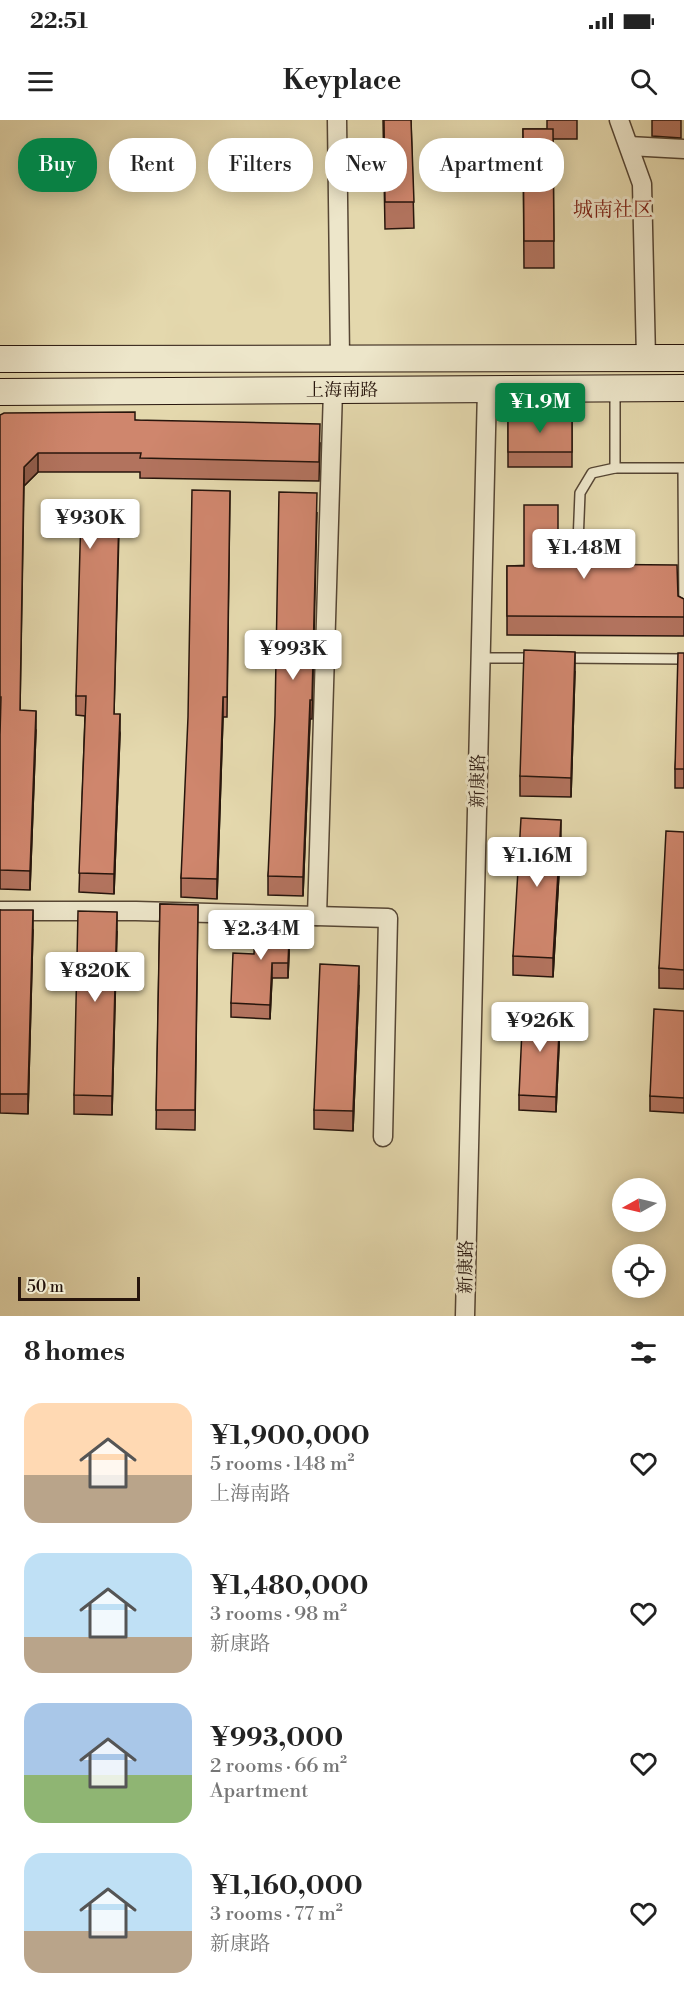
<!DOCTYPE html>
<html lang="en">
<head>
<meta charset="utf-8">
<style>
	:root { --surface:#fff; --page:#f6f6f6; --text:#222; --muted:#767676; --accent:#0b8043 }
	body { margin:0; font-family:"Libre Bodoni","Noto Serif SC",serif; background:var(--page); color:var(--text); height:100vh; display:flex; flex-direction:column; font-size:22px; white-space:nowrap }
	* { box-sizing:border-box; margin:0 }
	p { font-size:20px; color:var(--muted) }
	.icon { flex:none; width:33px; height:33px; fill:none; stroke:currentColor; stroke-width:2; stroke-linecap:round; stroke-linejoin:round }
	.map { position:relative; height:1196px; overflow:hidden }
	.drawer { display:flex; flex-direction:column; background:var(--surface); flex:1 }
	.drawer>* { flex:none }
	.banner { position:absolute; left:18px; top:18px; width:648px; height:54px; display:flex; gap:12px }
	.needle { width:39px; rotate:262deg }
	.tools { position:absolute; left:612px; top:1058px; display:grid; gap:12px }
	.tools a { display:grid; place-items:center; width:54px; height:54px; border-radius:50%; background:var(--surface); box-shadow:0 3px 15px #0003; font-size:30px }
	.scale { position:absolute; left:18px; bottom:15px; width:122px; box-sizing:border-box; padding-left:6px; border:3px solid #27150c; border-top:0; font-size:16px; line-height:21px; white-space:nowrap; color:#27150c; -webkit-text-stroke:4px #ede6ca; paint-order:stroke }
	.price { position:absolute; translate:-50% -51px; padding:0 14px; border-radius:6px; background:#fff; color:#222; font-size:20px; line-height:39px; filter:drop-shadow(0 2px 3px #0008) }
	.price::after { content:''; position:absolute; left:50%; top:36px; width:18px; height:14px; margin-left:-9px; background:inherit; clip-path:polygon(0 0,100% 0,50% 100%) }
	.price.selected { background:var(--accent); color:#fff }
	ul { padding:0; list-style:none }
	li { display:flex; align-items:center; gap:18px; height:150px; padding:0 24px }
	li span { display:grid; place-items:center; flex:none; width:168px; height:120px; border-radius:18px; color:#555 }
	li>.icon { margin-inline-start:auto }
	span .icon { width:72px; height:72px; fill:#fffc; stroke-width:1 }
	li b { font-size:26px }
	h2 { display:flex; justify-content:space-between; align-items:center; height:72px; padding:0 24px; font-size:26px }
	.tag { padding:0 21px; border-radius:24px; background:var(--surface); box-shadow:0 3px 15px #0003; font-size:21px; line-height:54px }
	.tag.selected { background:var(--accent); color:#fff }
	.status { display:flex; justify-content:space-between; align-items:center; height:42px; padding:0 30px; background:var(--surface); direction:ltr }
	.status svg { height:16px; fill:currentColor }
	header { display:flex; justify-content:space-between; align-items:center; height:78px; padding:0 24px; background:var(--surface); font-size:27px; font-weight:700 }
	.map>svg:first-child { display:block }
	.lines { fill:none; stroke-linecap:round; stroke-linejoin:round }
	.service-casing { stroke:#564634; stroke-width:12 }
	.minor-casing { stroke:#564634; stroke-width:21 }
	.secondary-casing { stroke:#27150c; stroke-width:28 }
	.service { stroke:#ede6ca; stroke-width:9 }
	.minor { stroke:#ede6ca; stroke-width:18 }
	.secondary { stroke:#ede6ca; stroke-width:26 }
	.wall { fill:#b2735e; stroke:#27150c; stroke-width:1.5 }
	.shaded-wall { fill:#915e4c; stroke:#27150c; stroke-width:1.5 }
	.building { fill:#cf866d; stroke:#27150c; stroke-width:1.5 }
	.labels { text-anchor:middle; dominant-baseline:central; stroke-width:6; stroke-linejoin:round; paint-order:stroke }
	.street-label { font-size:18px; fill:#27150c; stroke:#ede6ca }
	.neighbourhood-label { font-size:20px; fill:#7a1f14; stroke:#ede6ca }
</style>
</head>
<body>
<div class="status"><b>22:51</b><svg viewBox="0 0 49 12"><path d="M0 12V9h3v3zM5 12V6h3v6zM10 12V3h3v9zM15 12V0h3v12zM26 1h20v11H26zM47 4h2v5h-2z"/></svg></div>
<header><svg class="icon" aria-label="menu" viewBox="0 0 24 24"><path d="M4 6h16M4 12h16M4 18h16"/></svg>Keyplace<svg class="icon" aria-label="search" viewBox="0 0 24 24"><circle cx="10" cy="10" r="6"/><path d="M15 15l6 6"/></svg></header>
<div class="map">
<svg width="684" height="1196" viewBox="0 0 684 1196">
	<rect width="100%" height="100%" fill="#e4d8ad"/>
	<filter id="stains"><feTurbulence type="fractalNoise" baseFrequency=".00333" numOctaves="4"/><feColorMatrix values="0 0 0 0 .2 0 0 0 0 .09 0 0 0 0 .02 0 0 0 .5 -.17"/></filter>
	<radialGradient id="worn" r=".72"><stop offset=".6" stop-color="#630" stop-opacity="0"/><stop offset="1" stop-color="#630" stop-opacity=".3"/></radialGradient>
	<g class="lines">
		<g class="service-casing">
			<g id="service">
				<path d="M615 269V348H683L684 492"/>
				<path d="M584 451 577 448 580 373 592 353 615 348"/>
				<path d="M481 538H535"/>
				<path d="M564 538 684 539"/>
			</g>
		</g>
		<g class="minor-casing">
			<g id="minor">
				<path d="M337 0 340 237"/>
				<path d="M619 0 642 64 646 238"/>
				<path d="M629 26 684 29"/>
				<path d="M0 791H136L388 798 383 1017"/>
				<path d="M317 796 333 270"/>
				<path d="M465 1196 487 269"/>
			</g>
		</g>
		<g class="secondary-casing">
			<g id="secondary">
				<path d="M0 239 684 238"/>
				<path d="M0 272 684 268"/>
			</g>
		</g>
		<use href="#service" class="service"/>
		<use href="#minor" class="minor"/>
		<use href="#secondary" class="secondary"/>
	</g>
	<g class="wall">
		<path d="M383 0H411L414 108 385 109Z"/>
		<path d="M547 0H577V19H553L554 148H524L523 9H547Z"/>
		<path d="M652 0H681V18L652 16Z"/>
		<path d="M0 295 135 300 320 323 319 361 140 358V352H38L24 366 20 590 36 610 30 770 0 769Z"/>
		<rect x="508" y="295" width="64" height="52"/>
		<path d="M230 371 227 597H223L217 779 181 777V758Z"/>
		<path d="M317 392 312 599H310L303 776 268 775V756Z"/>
		<path d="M119 412 114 594 120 613 114 774 79 772 85 596 76 595V576Z"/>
		<path d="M558 444 678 476 684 479V516L507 515V446Z"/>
		<path d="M684 533V668H675V649Z"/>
		<path d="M575 551 571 677 520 676V656Z"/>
		<path d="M684 712V869L659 868V848Z"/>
		<path d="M561 719 553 857 513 855V836Z"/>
		<path d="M160 784 198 785 195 1010 156 1009Z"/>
		<path d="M0 790 33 810 28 994 0 993Z"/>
		<path d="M117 811 112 995 74 994V975Z"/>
		<path d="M290 811 288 858H272L270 899 231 897V883L254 834Z"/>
		<path d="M359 865 353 1011 314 1009V990Z"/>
		<path d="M684 891V993L650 991V976Z"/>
		<path d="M560 905 556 992 519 990V975Z"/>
	</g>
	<g class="shaded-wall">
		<path d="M38 333V352L24 366V347Z"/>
		<path d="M575 532V551L571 677V658Z"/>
		<path d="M223 577V597L217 779V759Z"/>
		<path d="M310 580V599L303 776V757Z"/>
		<path d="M36 591V610L30 770V751Z"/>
		<path d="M120 594V613L114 774V754Z"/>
		<path d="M561 700V719L553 857V838Z"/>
		<path d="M33 790V810L28 994V974Z"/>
		<path d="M117 792V811L112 995V976Z"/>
		<path d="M290 796V811L288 858V843Z"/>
		<path d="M272 843V858L270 899V885Z"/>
		<path d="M359 846V865L353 1011V991Z"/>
		<path d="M560 890V905L556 992V977Z"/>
	</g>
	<g class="building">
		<path d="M384 0H411L414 82H385Z"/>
		<path d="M523 9H553L554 121H524Z"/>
		<path d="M135 292V300L320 304 319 342 140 338 141 333H38L24 347 20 590 36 591 30 751 0 750V615L1 577H0V295L4 293Z"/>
		<rect x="508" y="295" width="64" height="37"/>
		<path d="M192 370 230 371 227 577H223L217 759 181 758 188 597Z"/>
		<path d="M279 372 317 373 312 580H310L303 757 268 756 275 595Z"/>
		<path d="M524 385H558V444L677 445 678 476 684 479V497L507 496V446H524Z"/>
		<path d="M81 392 119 393 114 594H120L114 754 79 753 86 576H76Z"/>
		<path d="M524 530 575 532 571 658 520 656Z"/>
		<path d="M678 533H684V649H675Z"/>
		<path d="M521 698 561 700 553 838 513 836Z"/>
		<path d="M666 711 684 712V850L659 848Z"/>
		<path d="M160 784 198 785 195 990H156Z"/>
		<path d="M0 790H33L28 974H0Z"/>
		<path d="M78 791 117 792 112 976 74 975Z"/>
		<path d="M256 794 290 796 288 843H272L270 885 231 883 233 833 254 834Z"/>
		<path d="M320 844 359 846 353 991 314 990Z"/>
		<path d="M523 888 560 890 556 977 519 975Z"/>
		<path d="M654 889 684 891V978L650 976Z"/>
	</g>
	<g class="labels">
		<g class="street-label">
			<text x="342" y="270">上海南路</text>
			<text transform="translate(478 661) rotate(-89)">新康路</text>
			<text transform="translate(466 1147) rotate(-89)">新康路</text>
		</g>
		<g class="neighbourhood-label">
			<text x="613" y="90">城南社区</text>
		</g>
	</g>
	<rect width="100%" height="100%" filter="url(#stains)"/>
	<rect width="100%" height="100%" fill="url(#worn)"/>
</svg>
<div class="tools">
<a><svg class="needle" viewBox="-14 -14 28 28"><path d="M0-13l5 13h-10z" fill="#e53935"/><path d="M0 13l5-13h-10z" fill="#767676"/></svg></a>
<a><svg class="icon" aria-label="locate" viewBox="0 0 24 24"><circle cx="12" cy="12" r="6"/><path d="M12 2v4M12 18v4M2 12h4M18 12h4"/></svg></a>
</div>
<div class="scale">50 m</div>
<b class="price selected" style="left:540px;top:314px">¥1.9M</b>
<b class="price" style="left:90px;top:430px">¥930K</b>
<b class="price" style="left:584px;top:460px">¥1.48M</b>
<b class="price" style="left:293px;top:561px">¥993K</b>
<b class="price" style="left:537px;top:768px">¥1.16M</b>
<b class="price" style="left:261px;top:841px">¥2.34M</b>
<b class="price" style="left:95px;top:883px">¥820K</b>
<b class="price" style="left:540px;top:933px">¥926K</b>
<div class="banner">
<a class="tag selected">Buy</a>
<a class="tag">Rent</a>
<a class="tag">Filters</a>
<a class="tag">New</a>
<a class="tag">Apartment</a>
</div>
</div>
<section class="drawer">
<h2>8 homes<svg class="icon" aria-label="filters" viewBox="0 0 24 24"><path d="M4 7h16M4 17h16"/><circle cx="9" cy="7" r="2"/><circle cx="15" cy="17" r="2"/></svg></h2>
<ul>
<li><span style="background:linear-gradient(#ffd9b3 60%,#b9a48a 0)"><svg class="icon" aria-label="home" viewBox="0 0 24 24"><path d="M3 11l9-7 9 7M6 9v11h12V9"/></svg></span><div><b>¥1,900,000</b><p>5 rooms · 148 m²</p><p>上海南路</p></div><svg class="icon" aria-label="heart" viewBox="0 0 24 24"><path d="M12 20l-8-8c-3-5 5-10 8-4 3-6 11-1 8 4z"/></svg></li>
<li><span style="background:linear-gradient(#bfe0f5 70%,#b9a48a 0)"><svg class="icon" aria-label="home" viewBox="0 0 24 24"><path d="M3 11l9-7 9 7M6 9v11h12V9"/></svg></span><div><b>¥1,480,000</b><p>3 rooms · 98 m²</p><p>新康路</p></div><svg class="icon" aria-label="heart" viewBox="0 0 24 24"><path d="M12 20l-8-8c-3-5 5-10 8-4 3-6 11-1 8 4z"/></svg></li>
<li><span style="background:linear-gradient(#a9c7e8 60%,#8fb573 0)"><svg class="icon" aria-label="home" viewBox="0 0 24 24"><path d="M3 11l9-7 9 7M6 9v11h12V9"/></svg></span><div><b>¥993,000</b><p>2 rooms · 66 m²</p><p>Apartment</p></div><svg class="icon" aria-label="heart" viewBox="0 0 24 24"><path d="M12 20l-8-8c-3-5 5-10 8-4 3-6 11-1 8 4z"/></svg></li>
<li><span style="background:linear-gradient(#bfe0f5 65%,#b9a48a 0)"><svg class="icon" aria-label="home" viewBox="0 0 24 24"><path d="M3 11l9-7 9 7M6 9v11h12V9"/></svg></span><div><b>¥1,160,000</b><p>3 rooms · 77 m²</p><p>新康路</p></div><svg class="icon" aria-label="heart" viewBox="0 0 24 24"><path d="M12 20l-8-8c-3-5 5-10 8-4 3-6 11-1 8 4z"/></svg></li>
</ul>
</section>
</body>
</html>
